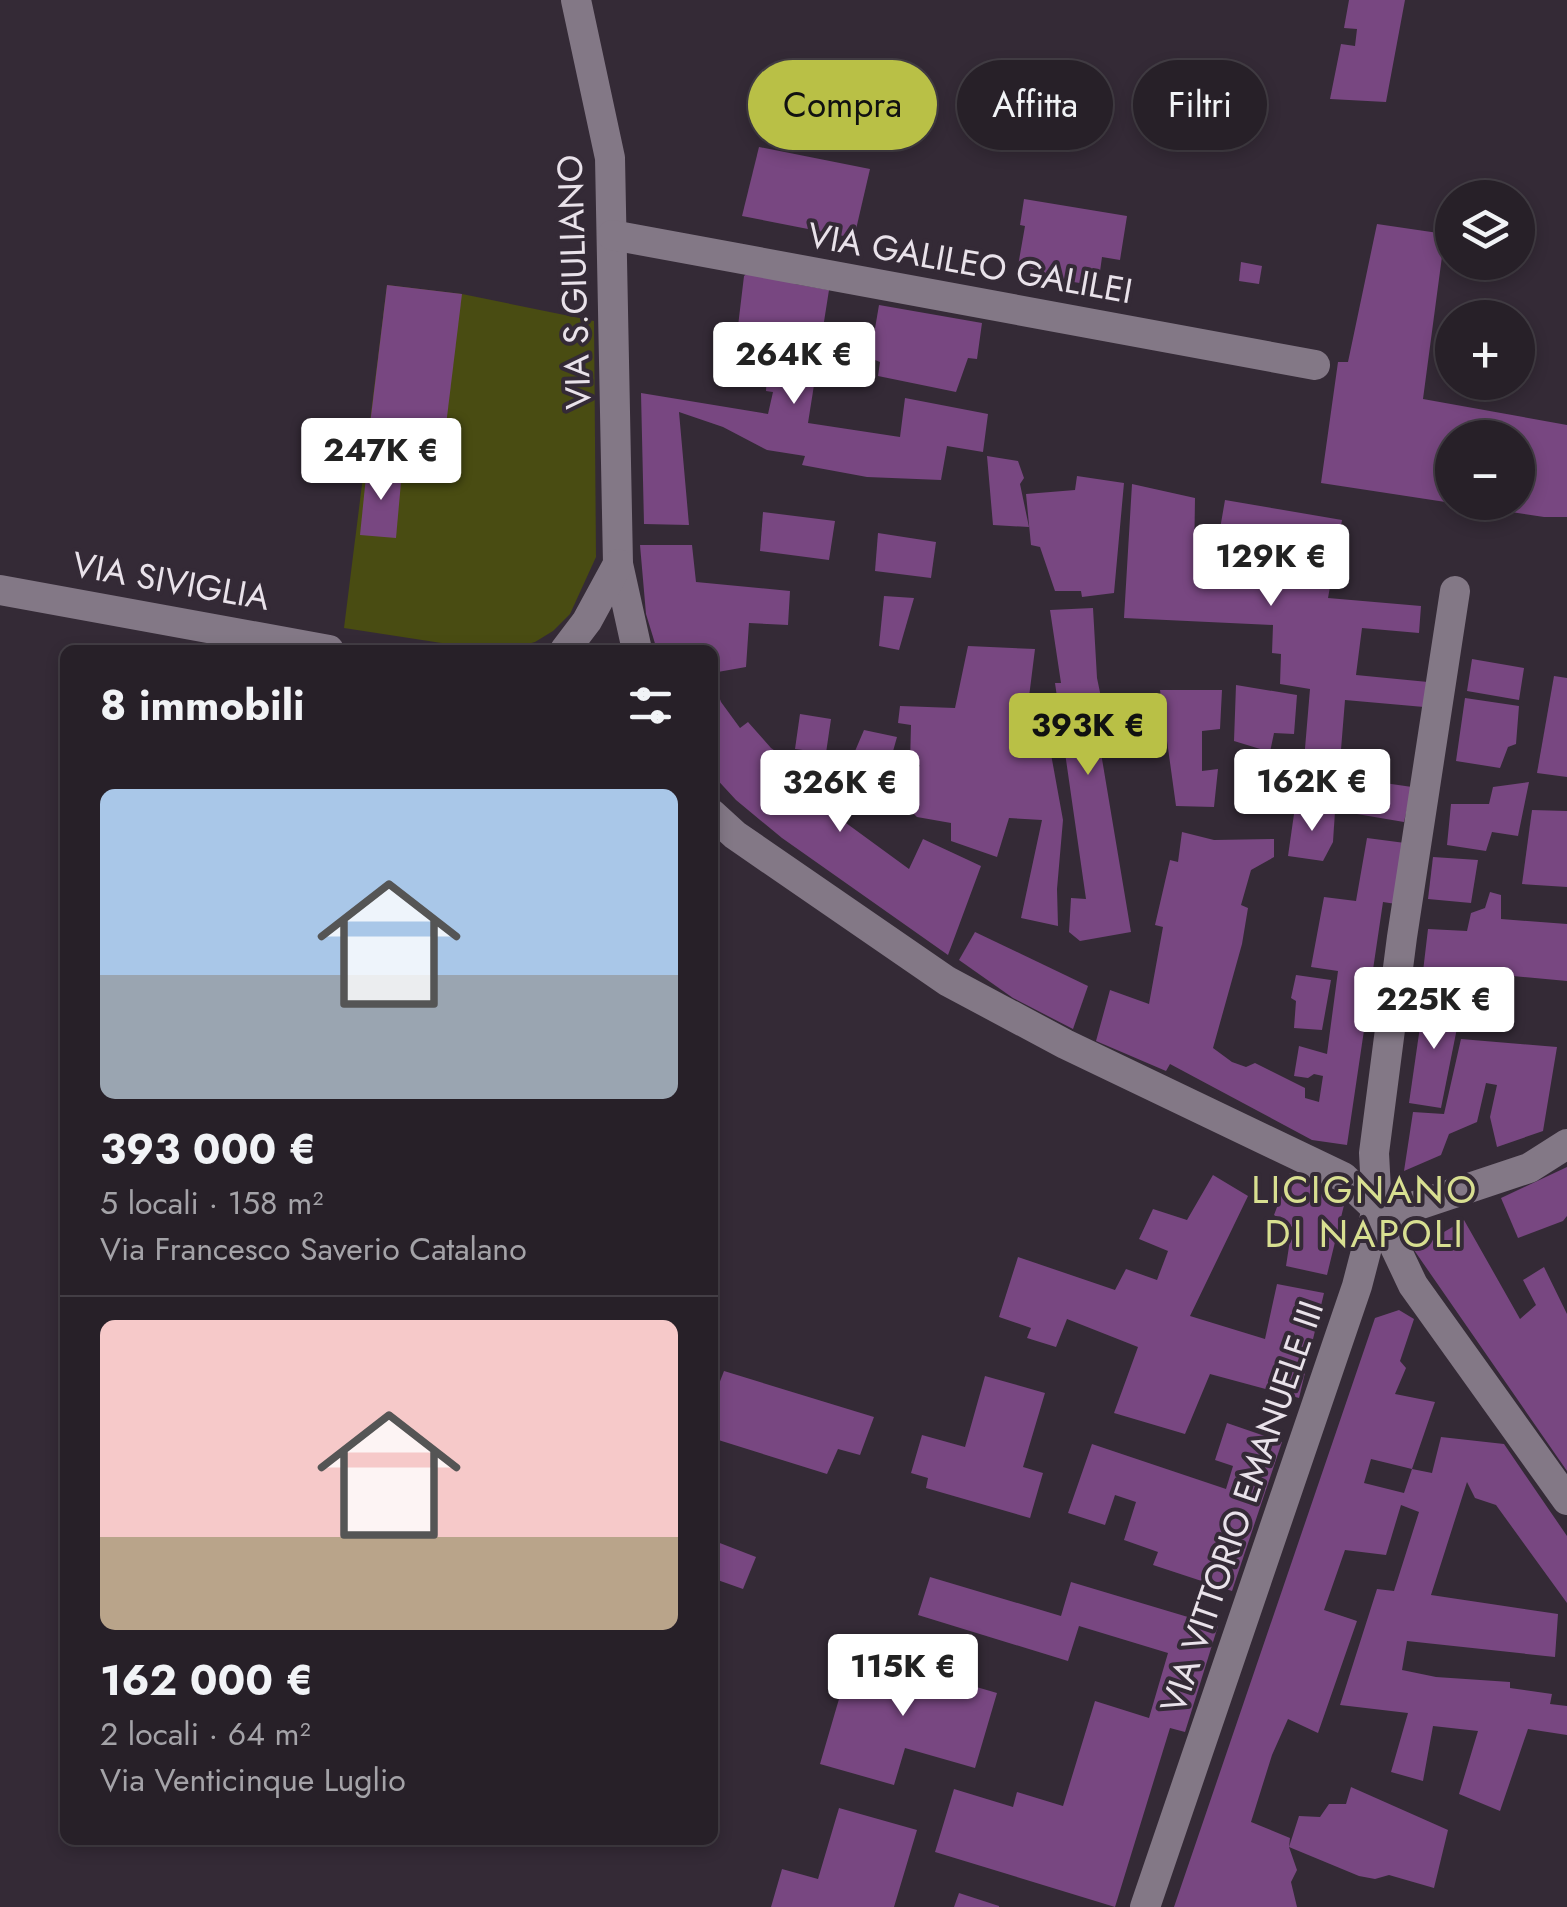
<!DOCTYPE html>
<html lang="it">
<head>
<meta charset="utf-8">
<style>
	:root { --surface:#272028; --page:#332d34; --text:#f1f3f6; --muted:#a4a3a8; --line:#433e45; --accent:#b9c046 }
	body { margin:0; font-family:Jost,sans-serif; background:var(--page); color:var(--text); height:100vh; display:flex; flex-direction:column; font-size:38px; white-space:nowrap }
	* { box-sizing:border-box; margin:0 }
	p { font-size:32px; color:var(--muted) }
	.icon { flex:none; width:55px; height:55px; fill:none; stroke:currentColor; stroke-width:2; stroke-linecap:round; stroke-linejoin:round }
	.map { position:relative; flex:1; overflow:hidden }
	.details { position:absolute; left:60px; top:645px; width:658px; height:1200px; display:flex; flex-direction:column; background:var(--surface); border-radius:15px; box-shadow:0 5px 15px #0003,0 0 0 2px var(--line) }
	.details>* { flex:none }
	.hud { position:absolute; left:748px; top:60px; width:668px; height:90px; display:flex; gap:20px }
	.tools { position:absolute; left:1435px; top:180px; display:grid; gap:20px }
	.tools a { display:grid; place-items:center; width:100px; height:100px; border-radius:50%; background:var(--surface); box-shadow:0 5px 15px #0003,0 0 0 2px var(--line); font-size:50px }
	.price { position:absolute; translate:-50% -85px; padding:0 22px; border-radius:10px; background:#fff; color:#222; font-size:32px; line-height:65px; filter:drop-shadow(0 2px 5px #0008) }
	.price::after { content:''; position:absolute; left:50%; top:60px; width:30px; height:22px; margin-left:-15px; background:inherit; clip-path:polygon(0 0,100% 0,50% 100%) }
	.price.selected { background:var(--accent); color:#111 }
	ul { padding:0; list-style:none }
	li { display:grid; align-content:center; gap:20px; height:530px; padding:0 40px }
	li+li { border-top:2px solid var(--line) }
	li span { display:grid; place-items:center; height:310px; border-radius:15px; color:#555 }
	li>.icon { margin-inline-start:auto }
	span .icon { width:180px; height:180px; fill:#fffc; stroke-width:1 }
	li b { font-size:42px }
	h2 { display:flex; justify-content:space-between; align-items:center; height:120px; padding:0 40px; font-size:42px }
	.tag { padding:0 35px; border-radius:45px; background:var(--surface); box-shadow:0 5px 15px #0003,0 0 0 2px var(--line); font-size:35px; line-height:90px }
	.tag.selected { background:var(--accent); color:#111 }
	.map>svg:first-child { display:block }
	.green { fill:#494c12 }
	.building { fill:#784781 }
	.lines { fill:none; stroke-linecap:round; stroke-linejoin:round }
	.street { stroke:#837886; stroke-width:30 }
	.labels { text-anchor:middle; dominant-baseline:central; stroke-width:8; stroke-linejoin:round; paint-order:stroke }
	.street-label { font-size:35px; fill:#e9e2ea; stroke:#342a36 }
	.neighbourhood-label { font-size:38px; letter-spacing:2.5px; fill:#d8df91; stroke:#342a36 }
</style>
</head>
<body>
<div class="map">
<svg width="1567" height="1907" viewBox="0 0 1567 1907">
	<rect width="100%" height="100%" fill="#342a36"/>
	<path class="green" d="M387 285 462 294 594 321 596 557 570 614 553 631 535 642 505 650H487L344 628Z"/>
	<g class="building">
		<path d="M1349 0H1405L1386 102 1330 99 1341 44 1355 46 1357 29 1344 28Z"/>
		<path d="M759 147 870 169 854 238 742 216Z"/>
		<path d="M1024 199 1127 216 1120 260 1102 257 1098 286 1043 277 1044 271 1018 266 1025 226 1020 225Z"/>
		<path d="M1377 224 1445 234 1423 399 1567 425V517H1544L1465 505 1518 502V438H1452V503L1321 483 1338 362H1348Z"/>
		<path d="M1241 262 1262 266 1259 284 1239 281Z"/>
		<path d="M751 270 795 276V284L829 290 808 423 900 437 905 398 988 414 983 452 947 446 941 480 867 477 802 465 805 456 767 450 723 427 679 412 689 525 644 524 641 393 768 414 773 392 766 391 767 376 733 368 744 276Z"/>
		<path d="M387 285 462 294 442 458 367 449Z"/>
		<path d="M879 305 982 323 977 359 968 358 956 392 878 376 880 362 870 358Z"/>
		<path d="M987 456 1018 461 1024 478 1020 484 1029 527 993 525Z"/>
		<path d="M367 467 402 471 396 538 360 535Z"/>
		<path d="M1077 476 1124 483 1114 593 1082 597 1081 591H1055L1040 547 1031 545 1026 494 1075 490Z"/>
		<path d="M1132 484 1195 498 1194 562 1279 571 1280 558 1253 554 1256 533 1220 529 1225 500 1342 520 1328 598 1421 606 1419 633 1362 628 1356 675 1428 682 1424 707 1345 700 1337 799 1301 796 1310 689 1280 684 1281 654 1272 653 1273 625 1124 618Z"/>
		<path d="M763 512 835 521 829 560 760 551Z"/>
		<path d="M878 533 936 542 931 578 875 571Z"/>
		<path d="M640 545H692L696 582 790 591 788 625 749 623 746 667 712 673V650H657L646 614Z"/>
		<path d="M884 596 914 598 899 650 879 646Z"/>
		<path d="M1093 608 1097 678 1112 750 1101 753 1131 932 1080 941 1069 932 1071 898 1086 899 1055 683H1061L1050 610Z"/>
		<path d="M968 646 1035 649 1024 737 1049 743 1063 820 1057 889 1058 926 1021 918 1042 820 1009 818 997 857 951 841V823L917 817 903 803 920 765 910 764 911 725 898 723 900 706 955 708Z"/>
		<path d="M1472 659 1524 668 1519 700 1467 691Z"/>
		<path d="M1554 676 1567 678V777L1537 773Z"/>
		<path d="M712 677 721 702 740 728 748 722 771 748 828 788 820 804 909 869 923 839 981 866 948 955 782 838 736 800 712 774Z"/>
		<path d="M1236 685 1297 695 1294 734 1274 733 1270 752 1234 741Z"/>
		<path d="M1160 690H1222L1220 729 1202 731V771L1218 769 1214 807 1176 806Z"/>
		<path d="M1465 698 1519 706 1516 744 1508 747 1500 768 1456 761Z"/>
		<path d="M800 714 831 719 826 753 795 749Z"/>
		<path d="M864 730 897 737 888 769 908 775 894 801 847 770Z"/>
		<path d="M1357 779 1412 787 1404 822 1351 813Z"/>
		<path d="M1529 782 1518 836 1492 832 1486 851 1447 845 1451 804H1489L1493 787Z"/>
		<path d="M1295 807 1335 811 1333 842 1323 861 1288 856Z"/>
		<path d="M1532 810 1567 811V887L1522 884Z"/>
		<path d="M1182 832 1214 840 1274 839V857L1251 870 1241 905 1248 908 1242 944 1213 1048 1232 1062 1246 1067 1255 1063 1305 1088V1098L1319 1102 1323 1076 1314 1074 1308 1078 1294 1076 1299 1046 1327 1054 1338 971 1311 967 1324 897 1356 901 1367 838 1405 843 1396 904 1383 902 1347 1145 1312 1140 1170 1064 1166 1071 1096 1041 1110 990 1149 1004 1163 927 1155 925 1170 860 1178 862Z"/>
		<path d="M1433 857 1478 860 1471 903 1428 899Z"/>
		<path d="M1490 892 1501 895V919L1567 924V981L1502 975 1497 996 1458 993V985L1422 980 1428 929 1467 931 1471 913 1485 908Z"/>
		<path d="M975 932 1088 986 1073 1029 1013 998 959 960Z"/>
		<path d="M1296 975 1331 980 1322 1030 1294 1028 1296 1001 1291 998Z"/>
		<path d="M1424 999 1462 1003 1441 1108 1409 1103Z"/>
		<path d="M1461 1039 1557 1047 1543 1131 1497 1147 1490 1117 1497 1085 1486 1083 1477 1122 1449 1134 1441 1155 1404 1171 1413 1112 1444 1114Z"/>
		<path d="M1567 1167V1216L1563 1221 1518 1238 1501 1198Z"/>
		<path d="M1290 1173 1345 1201 1327 1275 1286 1266 1292 1227 1274 1215Z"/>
		<path d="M1213 1175 1248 1196 1190 1316 1265 1339 1277 1284 1324 1293 1299 1398 1210 1374 1185 1434 1114 1413 1138 1347 1067 1319 1056 1347 1027 1338 1031 1328 999 1317 1018 1257 1115 1290 1126 1269 1157 1280 1168 1251 1139 1239 1153 1209 1187 1220Z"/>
		<path d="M1464 1220 1520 1319 1536 1305 1523 1280 1544 1267 1567 1314V1471L1414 1250Z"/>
		<path d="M1399 1310 1414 1319 1400 1361 1406 1368 1395 1394 1435 1402 1412 1469 1371 1459 1364 1483 1404 1493 1412 1469 1432 1473 1441 1437 1504 1444 1567 1536V1603L1496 1505 1475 1498 1467 1482 1431 1595 1558 1614 1555 1657 1407 1641 1402 1670 1436 1677 1510 1682V1688L1552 1694 1550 1704 1567 1706V1735L1528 1729 1500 1811 1459 1794 1478 1731 1433 1726 1423 1781 1391 1772 1408 1713 1340 1705 1377 1589 1394 1591 1419 1512 1401 1505 1386 1555 1345 1550 1324 1610 1357 1621 1318 1733 1288 1719 1272 1755 1251 1822 1290 1838 1289 1847 1299 1816 1320 1817 1329 1804H1346L1351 1787 1448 1830 1434 1888 1389 1875 1375 1879 1359 1876 1289 1847 1297 1870 1291 1882 1297 1907H1174L1375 1318Z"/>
		<path d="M724 1371 874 1417 860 1455 838 1449 827 1474 712 1438V1402Z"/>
		<path d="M985 1376 1045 1393 1023 1467 1043 1473 1030 1518 926 1488 928 1478 911 1473 922 1435 965 1447Z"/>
		<path d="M1227 1423 1282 1442 1232 1591 1153 1565 1158 1552 1124 1540 1136 1502 1115 1495 1105 1525 1068 1513 1092 1444 1226 1489 1233 1466 1215 1460Z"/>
		<path d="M712 1540 756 1557 743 1589 712 1578Z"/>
		<path d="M930 1577 1061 1616 1071 1582 1218 1626 1185 1732 1170 1728 1115 1907 935 1852 954 1789 1013 1807 1017 1792 1063 1806 1095 1701 1149 1718 1168 1653 1079 1626 1068 1661 918 1615Z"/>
		<path d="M853 1651 997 1693 975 1768 905 1748 894 1785 820 1764Z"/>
		<path d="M839 1808 917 1830 894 1907H771L782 1869 818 1879Z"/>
		<path d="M959 1893 999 1906V1907H954Z"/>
	</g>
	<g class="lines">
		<g class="street">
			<path d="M576 0 610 158 618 564 637 650"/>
			<path d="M612 235 1315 365"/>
			<path d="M0 590 329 650"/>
			<path d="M565 650 587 621 618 564"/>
			<path d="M712 814 735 835 947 981 1065 1044 1343 1177 1377 1209 1413 1285 1567 1500"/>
			<path d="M1377 1209 1394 1213 1529 1168 1567 1144"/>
			<path d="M1145 1907 1357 1286 1377 1209 1374 1153 1402 937 1455 591"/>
		</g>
	</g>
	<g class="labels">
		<g class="street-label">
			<text transform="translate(970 263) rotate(10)">VIA GALILEO GALILEI</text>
			<text transform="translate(574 282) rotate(-92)">VIA S.GIULIANO</text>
			<text transform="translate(171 581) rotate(10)">VIA SIVIGLIA</text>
			<text transform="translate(1242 1507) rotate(-71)">VIA VITTORIO EMANUELE III</text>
		</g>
		<g class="neighbourhood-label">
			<text x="1365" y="1189">LICIGNANO<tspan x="1365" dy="44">DI NAPOLI</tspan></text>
		</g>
	</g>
</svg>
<div class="tools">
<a><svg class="icon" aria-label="layers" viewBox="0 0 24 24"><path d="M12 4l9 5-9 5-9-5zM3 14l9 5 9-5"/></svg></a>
<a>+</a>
<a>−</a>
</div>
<b class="price" style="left:794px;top:407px">264K €</b>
<b class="price" style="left:381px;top:503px">247K €</b>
<b class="price" style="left:1271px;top:609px">129K €</b>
<b class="price selected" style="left:1088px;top:778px">393K €</b>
<b class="price" style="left:1312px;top:834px">162K €</b>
<b class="price" style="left:840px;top:835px">326K €</b>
<b class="price" style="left:1434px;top:1052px">225K €</b>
<b class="price" style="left:903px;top:1719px">115K €</b>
<div class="hud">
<a class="tag selected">Compra</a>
<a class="tag">Affitta</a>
<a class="tag">Filtri</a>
</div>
<section class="details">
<h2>8 immobili<svg class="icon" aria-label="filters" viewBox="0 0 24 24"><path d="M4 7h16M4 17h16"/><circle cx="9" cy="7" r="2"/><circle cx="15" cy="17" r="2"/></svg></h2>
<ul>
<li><span style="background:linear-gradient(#a9c7e8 60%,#9aa5b1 0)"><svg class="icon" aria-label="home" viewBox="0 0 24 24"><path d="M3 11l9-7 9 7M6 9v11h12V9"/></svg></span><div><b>393 000 €</b><p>5 locali · 158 m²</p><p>Via Francesco Saverio Catalano</p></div></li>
<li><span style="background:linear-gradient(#f6c9c9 70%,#b9a48a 0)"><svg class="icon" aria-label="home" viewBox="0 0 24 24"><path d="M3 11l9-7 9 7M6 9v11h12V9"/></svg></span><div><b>162 000 €</b><p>2 locali · 64 m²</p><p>Via Venticinque Luglio</p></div></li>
</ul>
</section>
</div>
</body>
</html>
